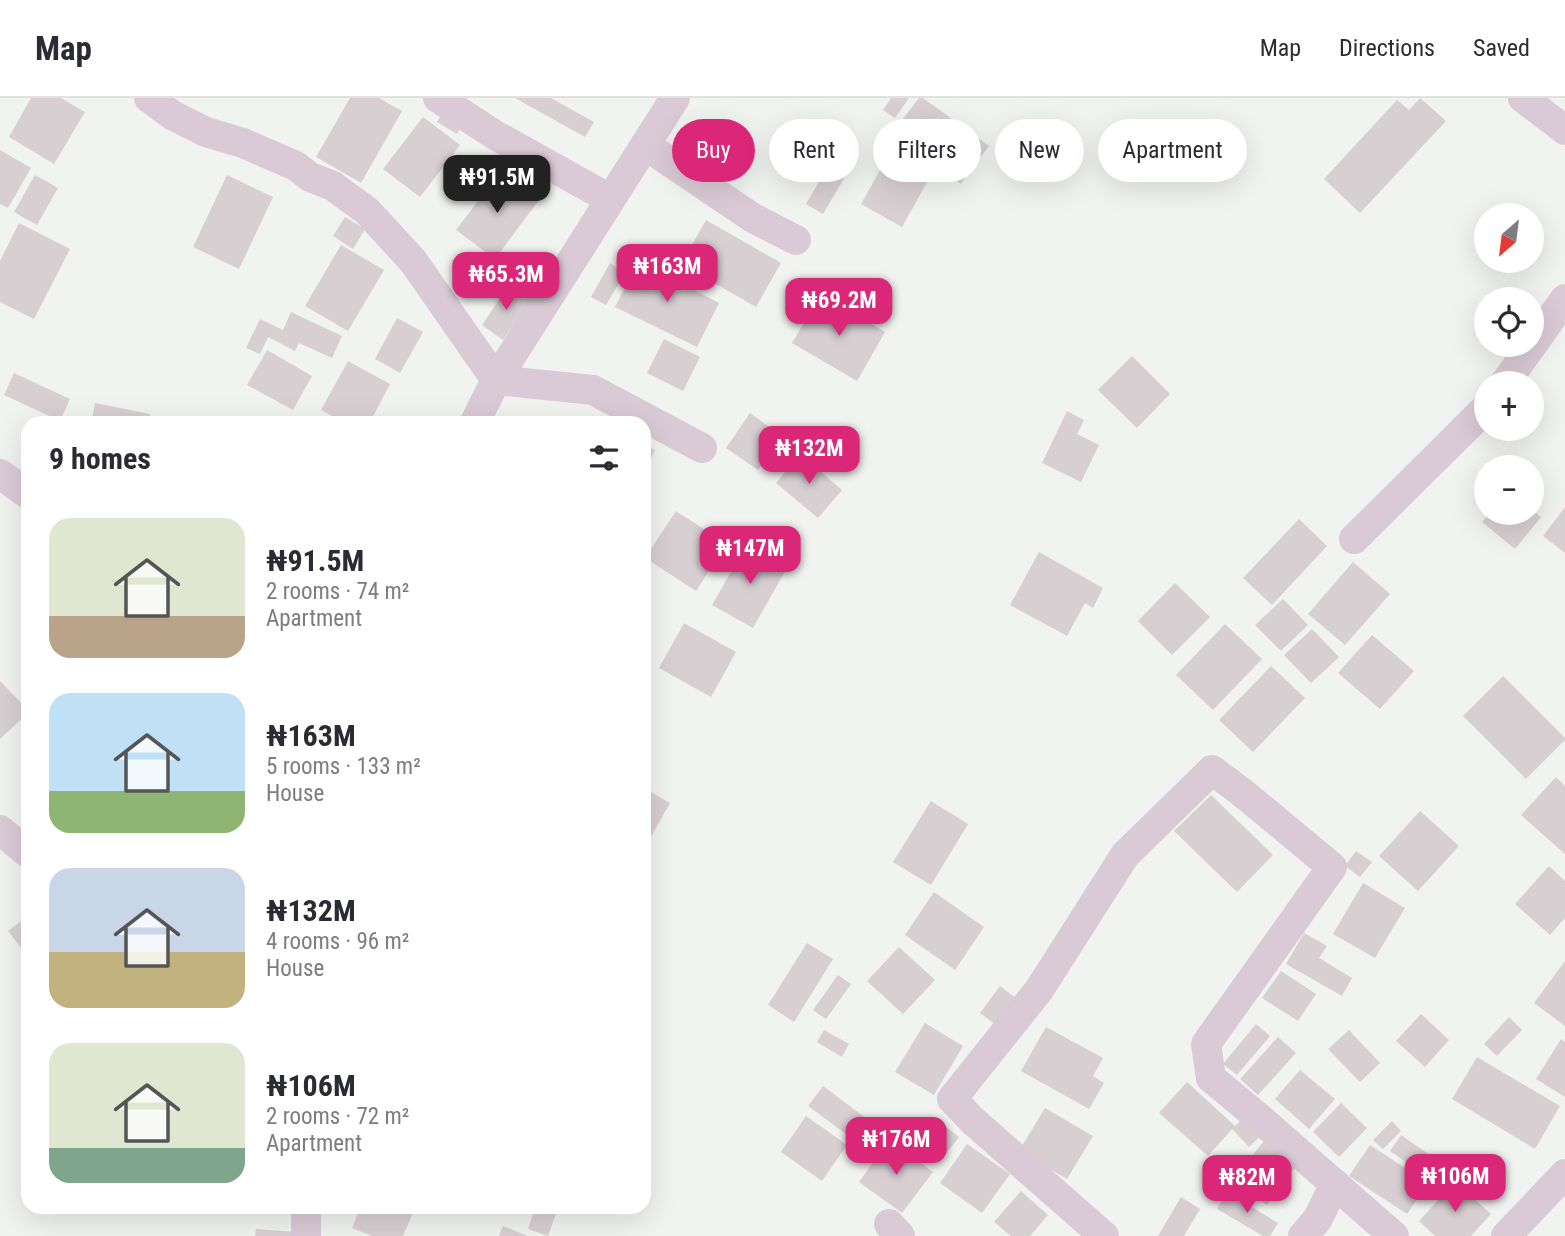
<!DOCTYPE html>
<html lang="en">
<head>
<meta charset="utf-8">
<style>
	:root { --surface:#fff; --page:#f2f2f3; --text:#2b2b33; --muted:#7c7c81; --line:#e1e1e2; --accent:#db2777 }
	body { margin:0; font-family:"Roboto Condensed",sans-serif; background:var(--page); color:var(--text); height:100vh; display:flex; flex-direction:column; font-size:26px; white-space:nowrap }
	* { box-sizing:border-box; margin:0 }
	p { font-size:23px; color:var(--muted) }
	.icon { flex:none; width:38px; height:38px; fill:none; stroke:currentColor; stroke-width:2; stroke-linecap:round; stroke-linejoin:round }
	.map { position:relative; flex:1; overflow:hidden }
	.sheet { position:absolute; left:21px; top:318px; width:630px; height:798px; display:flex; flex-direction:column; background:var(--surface); border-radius:21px; box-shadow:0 7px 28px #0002 }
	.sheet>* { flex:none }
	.hud { position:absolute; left:672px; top:21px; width:665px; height:63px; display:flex; gap:14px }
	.needle { width:46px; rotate:208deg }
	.tools { position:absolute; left:1474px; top:105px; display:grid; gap:14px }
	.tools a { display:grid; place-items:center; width:70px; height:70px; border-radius:50%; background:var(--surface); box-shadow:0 7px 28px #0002; font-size:35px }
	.price { position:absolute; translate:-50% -60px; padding:0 16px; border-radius:14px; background:var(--accent); color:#fff; font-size:23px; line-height:46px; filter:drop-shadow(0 2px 4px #0008) }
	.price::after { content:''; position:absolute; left:50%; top:42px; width:21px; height:16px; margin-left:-10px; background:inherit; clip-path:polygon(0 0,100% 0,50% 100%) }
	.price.current { background:#222; color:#fff }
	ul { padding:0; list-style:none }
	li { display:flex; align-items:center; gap:21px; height:175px; padding:0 28px }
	li span { display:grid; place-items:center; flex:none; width:196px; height:140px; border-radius:21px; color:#555 }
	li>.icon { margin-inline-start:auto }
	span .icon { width:84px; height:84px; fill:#fffc; stroke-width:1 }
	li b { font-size:30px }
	h2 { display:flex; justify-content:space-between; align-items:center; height:84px; padding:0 28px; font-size:30px }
	.pill { padding:0 24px; border-radius:32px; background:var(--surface); box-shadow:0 7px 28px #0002; font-size:24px; line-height:63px }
	.pill.current { background:var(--accent); color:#fff }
	header { display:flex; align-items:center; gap:42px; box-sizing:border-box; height:98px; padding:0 35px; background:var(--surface); border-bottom:2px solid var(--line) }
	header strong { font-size:33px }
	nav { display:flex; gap:38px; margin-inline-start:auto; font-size:24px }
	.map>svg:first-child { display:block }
	.building { fill:#d8cfd3 }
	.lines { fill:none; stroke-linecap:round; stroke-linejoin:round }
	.minor { stroke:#dacad5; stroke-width:30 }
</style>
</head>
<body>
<header>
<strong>Map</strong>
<nav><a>Map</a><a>Directions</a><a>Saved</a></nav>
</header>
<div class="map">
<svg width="1565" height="1138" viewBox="0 0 1565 1138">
	<rect width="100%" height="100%" fill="#f1f3f0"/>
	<g class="building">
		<path d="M31 0H61L85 14 54 66 9 39Z"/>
		<path d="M350 0H379L402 13 361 85 316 59Z"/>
		<path d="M515 0H551L594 24 585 39Z"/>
		<path d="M891 0H909L895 20 883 12Z"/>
		<path d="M919 0H923L989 48 961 86 892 35Z"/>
		<path d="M1420 0 1446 23 1360 115 1324 81 1397 2 1409 12Z"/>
		<path d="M443 14 463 25 457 36 437 24Z"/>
		<path d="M423 19 460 47 420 99 383 71Z"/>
		<path d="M893 49 934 72 902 129 861 106Z"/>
		<path d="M0 52 31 70 8 110 0 106Z"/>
		<path d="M829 67 846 77 823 116 806 106Z"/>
		<path d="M500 74 539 102 495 161 456 132Z"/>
		<path d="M35 77 58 90 37 127 14 114Z"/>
		<path d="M227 77 273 99 239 171 193 149Z"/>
		<path d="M345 119 365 131 353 151 333 138Z"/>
		<path d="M706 122 781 165 756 209 681 166Z"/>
		<path d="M19 125 70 151 34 221 0 204V163Z"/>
		<path d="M341 147 384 172 348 233 305 208Z"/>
		<path d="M638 163 719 205 697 249 615 209Z"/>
		<path d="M610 165 625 175 606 207 591 199Z"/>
		<path d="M509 187 531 201 503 242 482 227Z"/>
		<path d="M821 196 885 234 857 283 792 245Z"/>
		<path d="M291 214 342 238 332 260 299 245 295 253 268 239 260 256 246 250 260 221 283 232Z"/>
		<path d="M397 220 423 234 400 275 375 261Z"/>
		<path d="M664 241 700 259 683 293 647 275Z"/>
		<path d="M267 252 312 278 293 312 247 287Z"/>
		<path d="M1132 258 1170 296 1137 330 1098 292Z"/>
		<path d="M348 263 390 286 369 326H346L321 312Z"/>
		<path d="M14 275 70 301 60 323 4 297Z"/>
		<path d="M95 305 150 316 149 326H91Z"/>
		<path d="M1067 313 1084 322 1077 336 1099 347 1081 384 1042 365Z"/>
		<path d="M750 315 782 338 758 372 726 350Z"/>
		<path d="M644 347 655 352 644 375Z"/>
		<path d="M800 356 842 392 818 420 776 385Z"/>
		<path d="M1565 409V455L1543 438Z"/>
		<path d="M1531 411 1541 419 1515 451 1482 424 1490 415H1531Z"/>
		<path d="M676 413 713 437 703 451 717 460 696 493 645 460Z"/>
		<path d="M1299 421 1327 448 1272 507 1243 480Z"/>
		<path d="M747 446 787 470 753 530 712 507Z"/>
		<path d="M1039 454 1103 490 1093 510 1085 505 1067 538 1010 507Z"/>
		<path d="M1353 464 1390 496 1345 547 1308 516Z"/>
		<path d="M1175 485 1210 519 1172 557 1138 523Z"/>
		<path d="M1283 501 1308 527 1281 553 1255 527Z"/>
		<path d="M684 525 736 554 711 599 659 570Z"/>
		<path d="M1225 526 1262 561 1213 612 1176 577Z"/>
		<path d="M1312 531 1339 559 1311 585 1284 557Z"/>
		<path d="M1372 537 1414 573 1380 611 1338 575Z"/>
		<path d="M1271 568 1305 600 1253 654 1219 622Z"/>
		<path d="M1503 578 1565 640V642L1526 681 1463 618Z"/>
		<path d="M0 583 28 612V615L0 641Z"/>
		<path d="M1556 679 1565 688V756L1521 717Z"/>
		<path d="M644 690 670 705 644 751Z"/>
		<path d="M1211 697 1273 757 1237 794 1174 733Z"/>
		<path d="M931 703 968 726 931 787 893 764Z"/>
		<path d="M1420 713 1459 748 1418 793 1379 758Z"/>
		<path d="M1356 753 1372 764 1360 779 1345 768Z"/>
		<path d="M1549 768 1565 783V820L1550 837 1515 806Z"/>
		<path d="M1363 785 1405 810 1375 860 1333 836Z"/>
		<path d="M934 794 984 829 955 872 905 837Z"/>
		<path d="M28 818V859L8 833Z"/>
		<path d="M1304 835 1327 848 1319 860 1352 880 1342 898 1286 866Z"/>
		<path d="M807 845 833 861 794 924 768 907Z"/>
		<path d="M899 849 935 882 903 916 867 883Z"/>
		<path d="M1565 863V928L1534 905Z"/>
		<path d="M1281 873 1316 896 1298 923 1262 900Z"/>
		<path d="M838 877 851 886 826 921 813 912Z"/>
		<path d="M1000 888 1017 901 996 927 980 915Z"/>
		<path d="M1421 916 1449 942 1425 969 1396 943Z"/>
		<path d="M1509 919 1522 932 1497 958 1484 946Z"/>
		<path d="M925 925 963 948 934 997 895 974Z"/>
		<path d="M1256 926 1270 938 1237 977 1223 966Z"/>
		<path d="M1046 929 1103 960 1093 978 1104 985 1089 1011 1021 973Z"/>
		<path d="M824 932 849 946 842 959 817 944Z"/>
		<path d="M1349 932 1380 965 1360 984 1328 951Z"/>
		<path d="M1278 939 1296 955 1258 997 1240 981Z"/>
		<path d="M1561 941 1565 944V999L1536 981Z"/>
		<path d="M1477 959 1560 1008 1535 1051 1452 1001Z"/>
		<path d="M1300 972 1335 1001 1309 1031 1275 1001Z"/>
		<path d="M1187 984 1235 1028 1249 1014 1267 1032 1249 1049 1232 1031 1208 1058 1159 1015Z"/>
		<path d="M823 988 871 1024 857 1044 808 1008Z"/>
		<path d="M1341 1005 1367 1030 1339 1059 1313 1034Z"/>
		<path d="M1045 1010 1093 1038 1067 1081 1019 1053Z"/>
		<path d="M806 1018 847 1047 822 1083 781 1054Z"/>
		<path d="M936 1021 959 1039 940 1063 917 1045Z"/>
		<path d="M1392 1023 1401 1033 1383 1051 1373 1042Z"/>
		<path d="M1401 1037 1453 1073 1442 1089 1390 1053Z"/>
		<path d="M1266 1040 1299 1064 1267 1107 1233 1083Z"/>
		<path d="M889 1042 933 1074 902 1115 859 1084Z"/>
		<path d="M967 1046 1010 1076 982 1115 940 1085Z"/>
		<path d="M1370 1047 1428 1085 1407 1116 1349 1078Z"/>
		<path d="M1455 1084 1491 1116 1471 1138H1435L1419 1123Z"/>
		<path d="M1021 1093 1048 1117 1030 1138H1011L994 1124Z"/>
		<path d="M1227 1094 1278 1125 1270 1138H1263L1217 1111Z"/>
		<path d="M1181 1099 1200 1111 1184 1138H1158Z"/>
		<path d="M360 1110H415L403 1138H372L352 1130Z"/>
		<path d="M535 1110H558L548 1138 528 1131Z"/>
		<path d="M503 1128 528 1138H499Z"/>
		<path d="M256 1131 295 1134 294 1138H255Z"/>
	</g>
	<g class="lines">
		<g class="minor">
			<path d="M149 0 172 17 206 34 243 45 296 68 310 79 333 88 367 113 413 163 496 282 593 292 702 350"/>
			<path d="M438 0 495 37 610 101"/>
			<path d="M1523 0 1565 32"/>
			<path d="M645 47 753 120 796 142"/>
			<path d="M1505 285 1565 201"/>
			<path d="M474 326 496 282 675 0"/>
			<path d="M0 376 28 396"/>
			<path d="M1354 441 1486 310"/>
			<path d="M0 732 28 755"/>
			<path d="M889 1126 900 1138"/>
			<path d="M306 1138V1110"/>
			<path d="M1104 1138 972 1022 952 1001 1039 892 1125 757 1212 672 1244 696 1332 769 1206 946 1211 980 1258 1019 1394 1138"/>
			<path d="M1303 1138 1317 1122 1335 1086"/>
			<path d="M1506 1138 1565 1076"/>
		</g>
	</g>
</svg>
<div class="tools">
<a><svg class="needle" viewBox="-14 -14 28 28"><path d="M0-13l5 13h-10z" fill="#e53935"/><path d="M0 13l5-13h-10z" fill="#7c7c81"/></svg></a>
<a><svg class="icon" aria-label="locate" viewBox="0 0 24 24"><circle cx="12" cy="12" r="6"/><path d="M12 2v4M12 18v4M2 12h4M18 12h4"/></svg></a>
<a>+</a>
<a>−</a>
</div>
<b class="price current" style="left:497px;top:117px">₦91.5M</b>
<b class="price" style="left:667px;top:206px">₦163M</b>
<b class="price" style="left:506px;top:214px">₦65.3M</b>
<b class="price" style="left:839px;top:240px">₦69.2M</b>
<b class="price" style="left:809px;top:388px">₦132M</b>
<b class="price" style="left:750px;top:488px">₦147M</b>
<b class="price" style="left:896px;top:1079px">₦176M</b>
<b class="price" style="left:1455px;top:1116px">₦106M</b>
<b class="price" style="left:1247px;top:1117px">₦82M</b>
<div class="hud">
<a class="pill current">Buy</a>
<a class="pill">Rent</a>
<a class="pill">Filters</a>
<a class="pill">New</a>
<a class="pill">Apartment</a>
</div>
<section class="sheet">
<h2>9 homes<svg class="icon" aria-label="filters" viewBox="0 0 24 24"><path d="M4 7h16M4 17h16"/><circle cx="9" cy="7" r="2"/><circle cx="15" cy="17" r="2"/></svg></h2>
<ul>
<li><span style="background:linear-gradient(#dfe7d0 70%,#b9a48a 0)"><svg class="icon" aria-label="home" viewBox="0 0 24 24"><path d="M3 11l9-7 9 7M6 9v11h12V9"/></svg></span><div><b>₦91.5M</b><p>2 rooms · 74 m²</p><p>Apartment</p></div></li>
<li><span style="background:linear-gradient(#bfe0f5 70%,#8fb573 0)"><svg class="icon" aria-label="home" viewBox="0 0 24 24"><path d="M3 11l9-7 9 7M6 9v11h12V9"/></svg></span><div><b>₦163M</b><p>5 rooms · 133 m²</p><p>House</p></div></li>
<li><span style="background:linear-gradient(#c9d6e8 60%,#c2b280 0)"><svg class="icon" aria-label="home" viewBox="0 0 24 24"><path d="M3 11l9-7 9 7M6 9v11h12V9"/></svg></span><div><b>₦132M</b><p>4 rooms · 96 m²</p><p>House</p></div></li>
<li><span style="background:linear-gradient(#dfe7d0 75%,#7fa58c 0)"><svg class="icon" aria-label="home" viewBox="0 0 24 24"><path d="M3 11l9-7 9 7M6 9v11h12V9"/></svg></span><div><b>₦106M</b><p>2 rooms · 72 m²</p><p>Apartment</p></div></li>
</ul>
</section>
</div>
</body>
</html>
